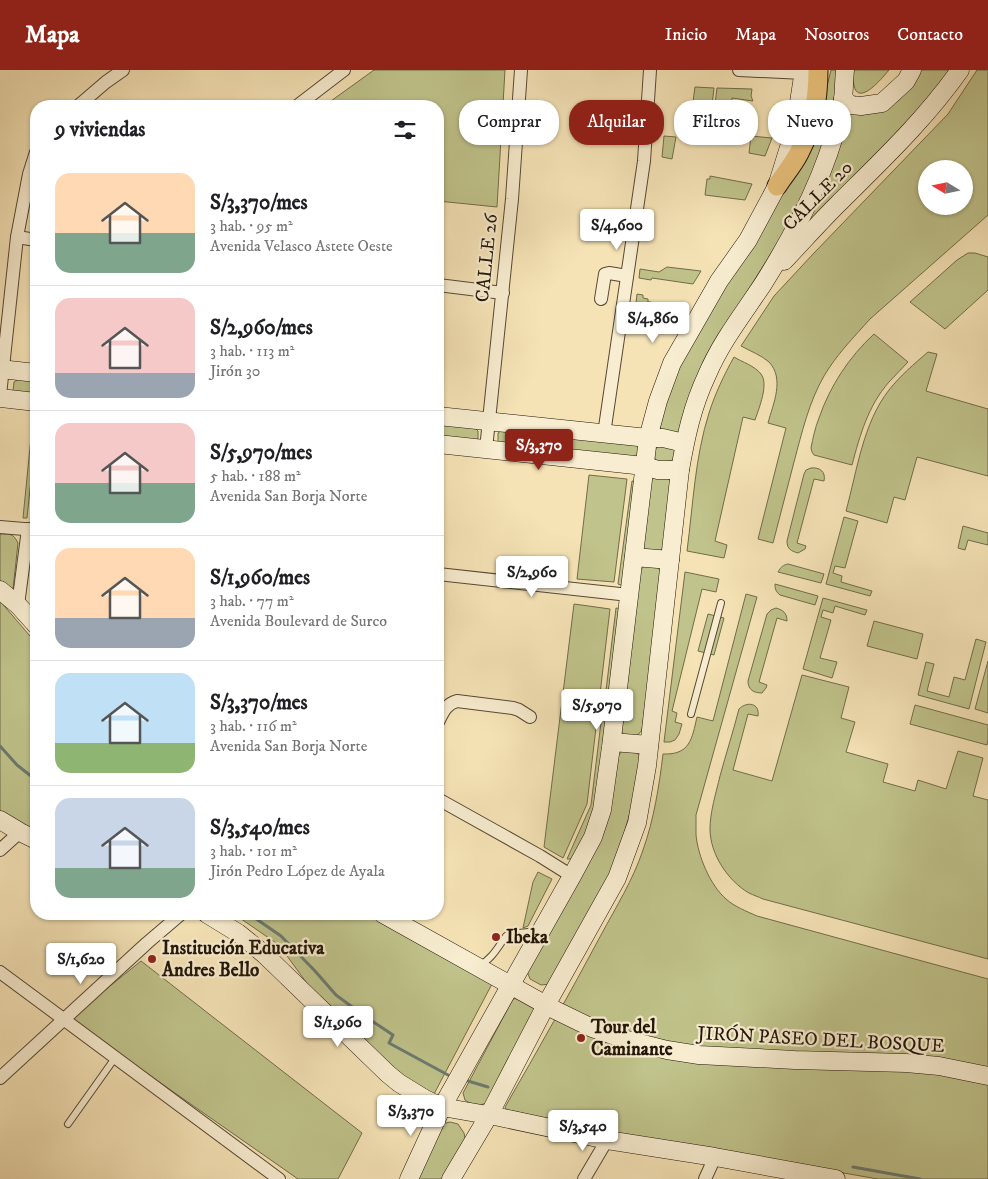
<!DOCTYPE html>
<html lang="es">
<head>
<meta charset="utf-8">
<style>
	:root { --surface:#fff; --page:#f2f2f2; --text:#202124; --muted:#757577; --line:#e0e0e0; --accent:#8f2418 }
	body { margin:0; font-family:"IM FELL DW Pica",serif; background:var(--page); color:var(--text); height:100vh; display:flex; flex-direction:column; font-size:19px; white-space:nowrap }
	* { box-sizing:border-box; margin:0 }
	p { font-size:16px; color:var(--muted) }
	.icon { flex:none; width:28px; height:28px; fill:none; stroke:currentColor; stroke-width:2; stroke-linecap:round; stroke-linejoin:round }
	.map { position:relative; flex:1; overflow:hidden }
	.drawer { position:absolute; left:30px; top:30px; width:414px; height:820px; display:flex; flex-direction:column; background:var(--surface); border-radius:20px; box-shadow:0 1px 4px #0004 }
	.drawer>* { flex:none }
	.guide { position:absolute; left:459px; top:30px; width:454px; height:45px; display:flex; gap:10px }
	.needle { width:32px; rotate:280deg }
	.buttons { position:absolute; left:918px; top:90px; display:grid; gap:10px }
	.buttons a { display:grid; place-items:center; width:55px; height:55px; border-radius:50%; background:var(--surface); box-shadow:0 1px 4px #0004; font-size:25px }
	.price { position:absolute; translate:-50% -42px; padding:0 11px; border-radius:5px; background:#fff; color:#222; font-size:16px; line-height:32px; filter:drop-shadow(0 1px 2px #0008) }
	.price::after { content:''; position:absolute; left:50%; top:30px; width:15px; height:11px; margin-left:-8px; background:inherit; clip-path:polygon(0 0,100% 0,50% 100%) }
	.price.active { background:var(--accent); color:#fff }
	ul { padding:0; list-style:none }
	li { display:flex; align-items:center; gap:15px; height:125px; padding:0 25px }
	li+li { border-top:1px solid var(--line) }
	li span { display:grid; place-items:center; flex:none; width:140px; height:100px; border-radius:15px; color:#555 }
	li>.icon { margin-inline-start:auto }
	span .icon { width:60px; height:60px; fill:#fffc; stroke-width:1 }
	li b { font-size:21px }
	h2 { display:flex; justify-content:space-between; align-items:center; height:60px; padding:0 25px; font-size:21px }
	.chip { padding:0 18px; border-radius:20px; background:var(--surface); box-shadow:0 1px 4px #0004; font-size:18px; line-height:45px }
	.chip.active { background:var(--accent); color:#fff }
	header { display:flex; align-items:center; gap:30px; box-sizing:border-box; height:70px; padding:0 25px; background:var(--accent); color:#fff }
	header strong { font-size:24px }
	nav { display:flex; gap:28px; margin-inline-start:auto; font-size:18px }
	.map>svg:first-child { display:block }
	.green { fill:#c0c38b; stroke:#716c4a; fill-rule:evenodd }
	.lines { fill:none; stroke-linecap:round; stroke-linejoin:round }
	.stream { stroke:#6c7a70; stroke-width:3 }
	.lane-casing { stroke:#574834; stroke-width:8 }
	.street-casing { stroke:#574834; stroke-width:14 }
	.secondary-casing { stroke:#221508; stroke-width:19 }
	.primary-casing { stroke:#221508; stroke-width:21 }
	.lane { stroke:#f8edd0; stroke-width:6 }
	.street { stroke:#f8edd0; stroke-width:12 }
	.secondary { stroke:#f8edd0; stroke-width:18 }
	.primary { stroke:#eac27b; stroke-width:19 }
	.poi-dot { fill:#8f2418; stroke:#f8edd0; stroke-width:2 }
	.labels { text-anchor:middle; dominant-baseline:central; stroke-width:4.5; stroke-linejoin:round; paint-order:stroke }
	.street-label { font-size:19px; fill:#221508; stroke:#f8edd0 }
	.poi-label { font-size:19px; font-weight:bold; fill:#221508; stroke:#f8edd0; text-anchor:start }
</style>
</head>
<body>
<header>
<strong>Mapa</strong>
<nav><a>Inicio</a><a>Mapa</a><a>Nosotros</a><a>Contacto</a></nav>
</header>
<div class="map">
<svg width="988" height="1109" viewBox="0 0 988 1109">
	<rect width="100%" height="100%" fill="#f5e3b6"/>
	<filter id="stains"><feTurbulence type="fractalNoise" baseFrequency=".004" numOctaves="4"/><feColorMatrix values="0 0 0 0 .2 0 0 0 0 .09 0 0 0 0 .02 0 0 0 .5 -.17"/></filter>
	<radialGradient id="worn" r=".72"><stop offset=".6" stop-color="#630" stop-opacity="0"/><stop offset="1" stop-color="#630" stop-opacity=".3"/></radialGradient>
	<g class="green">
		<path d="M374 0H505L497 137 438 131V36H324Z"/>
		<path d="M831 0H840L829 66 790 153 713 276 681 360 673 365 662 362 658 352 666 325 691 269 813 73Z"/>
		<path d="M853 0H889C884 6 859 37 854 16 853 11 853 5 853 0Z"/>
		<path d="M920 0H952L894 74 813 153 805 150 849 39 864 42Z"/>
		<path d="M977 0H988V145L870 249C854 267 837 284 824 306 809 332 802 362 794 392 787 419 780 446 773 473L758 469 786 358 768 353C773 334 785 309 769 292 761 285 750 281 741 276L774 226 814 183 948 44ZM926 99H964V136H926Z"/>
		<path d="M695 17 714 18 712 35 693 32Z"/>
		<path d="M717 18 752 19 751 26 753 31 732 28 730 45 714 43Z"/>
		<path d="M664 66 676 67 672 89 662 87Z"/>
		<path d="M751 66 772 68 765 86 749 83Z"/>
		<path d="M710 106 752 114 745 130 705 125 707 109H710Z"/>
		<path d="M968 183H975L988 187V220L945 259 910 232 957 190Z"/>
		<path d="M667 197 701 201 693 214 652 208 651 210 639 208 640 199 659 202Z"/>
		<path d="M637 224 643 225V228L648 229V232H651L648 254 634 252Z"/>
		<path d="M874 264 908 292C902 299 895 305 889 312 868 336 860 365 852 395L814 385 812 382 811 378C813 368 815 358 819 348 830 316 849 287 874 264Z"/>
		<path d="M928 282 937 284 926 321 988 339V406L917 387 905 430 894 427 887 453 846 441C857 401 863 353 889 320 900 306 914 294 928 282Z"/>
		<path d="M734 287C742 292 755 296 761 304 769 314 759 338 755 350L743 347 715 471 727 475 724 488 687 481C693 435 695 387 709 343 715 324 724 305 734 287Z"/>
		<path d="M20 308 36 310V326L13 321 14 312Z"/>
		<path d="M33 347H36V361L27 448H23Z"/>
		<path d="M438 352 473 356 478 361V369L472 372 438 369Z"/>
		<path d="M505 358 641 375 639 388 503 376 498 371V363Z"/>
		<path d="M661 374 673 378 675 381 673 391 657 392C652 386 654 378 661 374Z"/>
		<path d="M811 398C820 397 826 402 824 411L814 409 797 473 806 476 805 479 798 483C791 481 787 479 787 471L804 404 806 400Z"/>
		<path d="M589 405 627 409 614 512 577 509Z"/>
		<path d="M655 405 666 406 671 412 663 479 655 483 647 482 642 476 650 411Z"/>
		<path d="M632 411 636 412 624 512 621 515 618 514Z"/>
		<path d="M844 447 858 451 845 498 835 496 833 503 842 506 841 512 872 521 870 526 826 514Z"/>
		<path d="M963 456 988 463V475L968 470 965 480 958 478Z"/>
		<path d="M0 464C10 464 13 463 18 473L13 519 9 521 0 515Z"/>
		<path d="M646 494 656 495 662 503 642 660 637 666 624 665 619 658 639 502Z"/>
		<path d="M788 494 824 504 821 513 778 502C781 497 783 495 788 494Z"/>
		<path d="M685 502 719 509 716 522 702 519 672 641 677 643 675 652 682 654 679 664 675 670 670 672H664Z"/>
		<path d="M775 514 818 526 815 535 780 525C776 522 775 519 775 514Z"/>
		<path d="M746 524 757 527 696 745C696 752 696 759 696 765 698 786 710 815 726 829 735 837 746 841 757 846L988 909V1109H878L631 1066 507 1040 505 1037C538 980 570 923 601 865 616 837 633 810 643 780 654 749 659 717 663 684 690 685 692 669 697 647L713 651Z"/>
		<path d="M823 528 867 540 865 545 835 536 833 543 823 540 821 547 831 550 820 588 837 592 832 608 803 599Z"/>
		<path d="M0 531 36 573V761L0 741Z"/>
		<path d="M574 534 610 539 587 734 563 788 544 777Z"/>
		<path d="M616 538 622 539 610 638 604 637Z"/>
		<path d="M776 538C783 540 787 543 787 551L777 548 759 612 767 615 766 618 762 623C754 623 748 620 748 611L767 544 771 540Z"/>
		<path d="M708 544 724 548 714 585 698 581Z"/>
		<path d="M874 551 923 564 917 589 867 576Z"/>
		<path d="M976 569 986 572 969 639 918 625 926 592 934 594 927 621 949 627 954 607 965 610Z"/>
		<path d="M988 591V643L975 639Z"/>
		<path d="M802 605 849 617 841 648 855 652 846 682 888 694 883 712 915 721 918 710 946 719 958 681 983 688 973 726 988 730V889L763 829C759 827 753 825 749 823 728 811 710 784 710 759 710 742 716 723 720 706 726 684 733 662 739 639 747 631 760 633 758 646L748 644 733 700 772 711Z"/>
		<path d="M915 635 988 655V670L987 675 910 654Z"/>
		<path d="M602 644H610L599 737 572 789H567L591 735Z"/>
		<path d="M623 680 636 682 641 687 635 725 614 798 550 914 541 915 530 909 527 901 589 789 618 686Z"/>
		<path d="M538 802 552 809 528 856 523 858 533 812Z"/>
		<path d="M234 844H373L434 879 492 914 434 1024 395 1001 317 927 279 875Z"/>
		<path d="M141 891 362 1063 338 1109H298L69 949Z"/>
		<path d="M520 928 533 935 535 941 488 1032 476 1037 465 1030 463 1023 513 929Z"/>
		<path d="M450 1052 458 1054 464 1063 466 1073 447 1109H417L442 1054Z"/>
	</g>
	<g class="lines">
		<g class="stream">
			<path d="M0 676 17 695 36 710"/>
			<path d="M249 844 281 866 315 901 336 925 363 945 393 965 389 973 448 1005"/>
			<path d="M468 1011 488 1017"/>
			<path d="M853 1097 920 1109"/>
		</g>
		<g class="lane-casing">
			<g id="lane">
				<path d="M691 644 721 533"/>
				<path d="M480 895C492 889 498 877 506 866L509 864 538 861"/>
				<path d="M68 1054 115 988"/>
			</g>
		</g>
		<g class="street-casing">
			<g id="street">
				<path d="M739 0 804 3"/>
				<path d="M78 36 106 12 123 0"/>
				<path d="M297 36 344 0"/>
				<path d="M17 167 36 170"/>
				<path d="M438 215 503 223"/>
				<path d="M601 229 605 204 609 203 627 206"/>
				<path d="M0 325 17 167 29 104 36 82"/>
				<path d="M604 364 644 91 650 0"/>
				<path d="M486 379 512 129 521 0"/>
				<path d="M0 457 36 460"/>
				<path d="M438 504 629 525"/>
				<path d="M18 535 28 459"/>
				<path d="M438 652C443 642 446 634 457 631L513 638 519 640 530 647"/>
				<path d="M438 729 540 786 572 806"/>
				<path d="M0 780 20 762"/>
				<path d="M0 902 279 1109"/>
				<path d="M0 1008 147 873 181 844"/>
				<path d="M584 1109 607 1070"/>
				<path d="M705 1109 715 1087"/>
			</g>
		</g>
		<g class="secondary-casing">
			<g id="secondary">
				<path d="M843 29 851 35 861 36 882 33 906 11 912 0"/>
				<path d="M784 191C802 172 819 153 837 135 880 92 924 51 960 0"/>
				<path d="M0 299 36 303"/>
				<path d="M0 328 36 332"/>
				<path d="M438 346 648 368H663L684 373"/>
				<path d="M438 374 644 396 658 400H680"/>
				<path d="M634 487 670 490"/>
				<path d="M0 520 18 535 36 555"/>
				<path d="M612 672 649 675"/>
				<path d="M0 750 20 762 36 770"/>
				<path d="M207 844 238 863 264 884 388 1004 399 1013 425 1029 442 1037 499 1047 607 1070 715 1087 836 1109"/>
				<path d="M383 844 555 940 592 958 627 970 667 980 699 985 795 990 906 993 939 996 988 1006"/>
				<path d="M409 1109 442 1037 572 806 593 767 602 740 611 677 645 393 648 368 658 331 672 293 719 211 748 170 777 116 795 58 804 0"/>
				<path d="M451 1109 489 1045 546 935 617 808 637 753 647 696 680 400C686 366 692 337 707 305 721 272 743 244 763 214 797 160 831 94 843 30 844 21 844 10 845 0"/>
			</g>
		</g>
		<g class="primary-casing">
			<path id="primary" d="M777 116C784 105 793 95 799 83 813 56 818 31 818 0"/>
		</g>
		<use href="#lane" class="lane"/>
		<use href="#street" class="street"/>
		<use href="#secondary" class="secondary"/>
		<use href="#primary" class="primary"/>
	</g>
	<g class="poi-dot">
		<circle cx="496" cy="867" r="5"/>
		<circle cx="152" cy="889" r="5"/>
		<circle cx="581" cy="968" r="5"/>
	</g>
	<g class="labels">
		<g class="street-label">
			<text transform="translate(818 126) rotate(-45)">CALLE 20</text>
			<text transform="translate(487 188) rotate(-84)">CALLE 26</text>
			<text transform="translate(821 970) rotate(3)">JIRÓN PASEO DEL BOSQUE</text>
		</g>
		<g class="poi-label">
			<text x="506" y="867">Ibeka</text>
			<text x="162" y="878">Institución Educativa<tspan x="162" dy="22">Andres Bello</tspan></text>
			<text x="591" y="957">Tour del<tspan x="591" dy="22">Caminante</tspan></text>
		</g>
	</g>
	<rect width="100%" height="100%" filter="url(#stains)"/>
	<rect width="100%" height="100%" fill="url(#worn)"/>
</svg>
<div class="buttons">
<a><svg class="needle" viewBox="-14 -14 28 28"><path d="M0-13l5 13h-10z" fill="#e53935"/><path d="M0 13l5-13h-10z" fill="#757577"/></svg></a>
</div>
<b class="price" style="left:617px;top:181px">S/4,600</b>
<b class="price" style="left:653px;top:274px">S/4,860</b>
<b class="price active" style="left:539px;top:401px">S/3,370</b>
<b class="price" style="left:532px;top:528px">S/2,960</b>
<b class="price" style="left:597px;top:661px">S/5,970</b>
<b class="price" style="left:81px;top:915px">S/1,620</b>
<b class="price" style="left:338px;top:978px">S/1,960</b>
<b class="price" style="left:411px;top:1067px">S/3,370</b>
<b class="price" style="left:583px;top:1082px">S/3,540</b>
<div class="guide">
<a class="chip">Comprar</a>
<a class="chip active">Alquilar</a>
<a class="chip">Filtros</a>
<a class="chip">Nuevo</a>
</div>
<section class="drawer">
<h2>9 viviendas<svg class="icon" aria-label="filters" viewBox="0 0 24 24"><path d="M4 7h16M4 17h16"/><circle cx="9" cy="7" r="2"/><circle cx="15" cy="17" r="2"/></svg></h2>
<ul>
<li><span style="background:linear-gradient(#ffd9b3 60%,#7fa58c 0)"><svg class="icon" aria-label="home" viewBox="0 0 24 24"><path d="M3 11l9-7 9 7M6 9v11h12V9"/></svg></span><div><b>S/3,370/mes</b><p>3 hab. · 95 m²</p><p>Avenida Velasco Astete Oeste</p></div></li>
<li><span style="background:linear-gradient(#f6c9c9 75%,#9aa5b1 0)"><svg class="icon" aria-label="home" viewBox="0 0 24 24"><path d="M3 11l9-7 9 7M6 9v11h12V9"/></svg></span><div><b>S/2,960/mes</b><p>3 hab. · 113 m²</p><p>Jirón 30</p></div></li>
<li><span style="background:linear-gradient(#f6c9c9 60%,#7fa58c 0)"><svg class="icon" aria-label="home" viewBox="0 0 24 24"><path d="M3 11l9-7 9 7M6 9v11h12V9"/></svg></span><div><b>S/5,970/mes</b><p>5 hab. · 188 m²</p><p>Avenida San Borja Norte</p></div></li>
<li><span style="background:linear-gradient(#ffd9b3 70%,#9aa5b1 0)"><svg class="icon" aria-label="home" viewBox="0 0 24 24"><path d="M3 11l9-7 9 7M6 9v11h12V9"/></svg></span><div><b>S/1,960/mes</b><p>3 hab. · 77 m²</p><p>Avenida Boulevard de Surco</p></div></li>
<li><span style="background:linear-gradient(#bfe0f5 70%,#8fb573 0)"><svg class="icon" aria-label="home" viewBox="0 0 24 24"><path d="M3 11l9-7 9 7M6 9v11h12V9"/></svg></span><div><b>S/3,370/mes</b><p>3 hab. · 116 m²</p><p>Avenida San Borja Norte</p></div></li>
<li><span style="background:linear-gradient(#c9d6e8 70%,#7fa58c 0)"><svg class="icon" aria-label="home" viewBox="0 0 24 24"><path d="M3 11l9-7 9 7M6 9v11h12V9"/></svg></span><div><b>S/3,540/mes</b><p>3 hab. · 101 m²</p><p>Jirón Pedro López de Ayala</p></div></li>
</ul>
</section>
</div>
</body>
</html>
